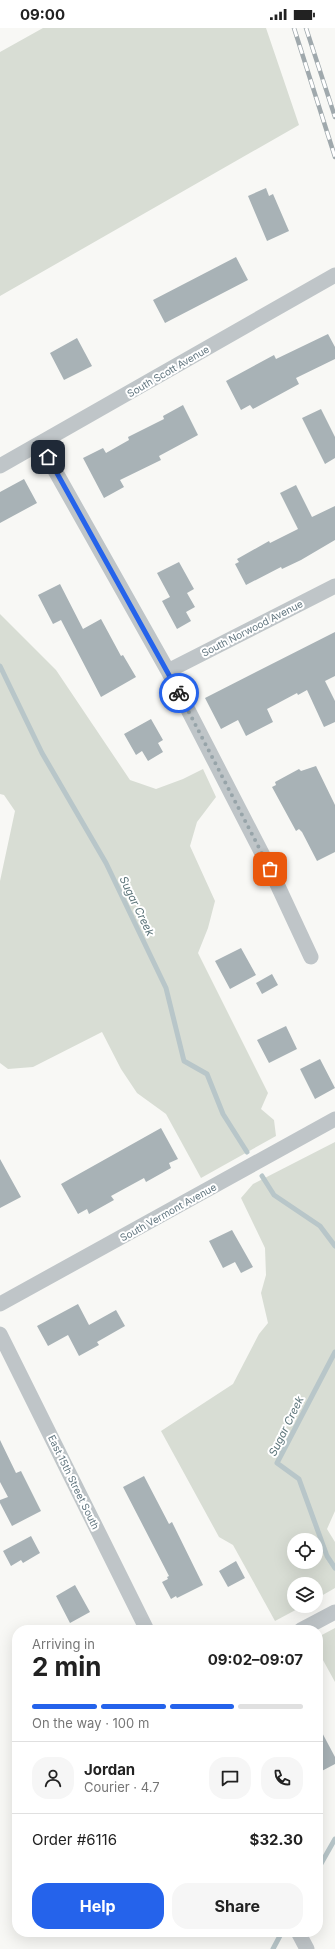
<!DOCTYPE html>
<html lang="en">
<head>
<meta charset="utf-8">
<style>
  body { margin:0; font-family:Inter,sans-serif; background:#f6f6f6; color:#222; height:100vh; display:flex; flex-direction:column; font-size:15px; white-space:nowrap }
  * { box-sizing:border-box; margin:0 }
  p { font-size:13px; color:#767676 }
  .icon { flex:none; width:22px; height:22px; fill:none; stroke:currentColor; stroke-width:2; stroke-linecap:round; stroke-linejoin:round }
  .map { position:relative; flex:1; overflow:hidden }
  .drawer { position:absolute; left:12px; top:1597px; width:311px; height:312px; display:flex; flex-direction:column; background:#fff; border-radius:16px; box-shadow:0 4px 16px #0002 }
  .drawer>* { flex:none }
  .tools { position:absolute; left:287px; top:1505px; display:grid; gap:8px }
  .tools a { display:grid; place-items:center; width:36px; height:36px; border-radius:50%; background:#fff; box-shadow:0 4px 16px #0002; font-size:20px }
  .pin { position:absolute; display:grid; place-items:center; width:34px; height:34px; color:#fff; margin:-17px; border-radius:8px; box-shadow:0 2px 6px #0006 }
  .courier { position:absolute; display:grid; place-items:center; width:40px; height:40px; margin:-20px; border:3px solid #2563eb; border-radius:50%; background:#fff; color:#222; box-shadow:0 1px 5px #0007 }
  .summary em { font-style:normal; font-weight:700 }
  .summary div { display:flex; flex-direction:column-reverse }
  .summary { display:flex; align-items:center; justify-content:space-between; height:68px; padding:0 20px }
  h1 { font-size:26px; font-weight:700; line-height:30px }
  .bar { display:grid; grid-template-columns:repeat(4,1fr); gap:6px 4px; align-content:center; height:48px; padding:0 20px }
  .bar i { height:5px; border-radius:3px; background:#e0e0e0 }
  .bar .current { background:#2563eb }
  .bar p { grid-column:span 4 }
  .line { display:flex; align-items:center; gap:10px; padding:0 20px; border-top:1px solid #e0e0e0 }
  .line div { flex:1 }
  .round { display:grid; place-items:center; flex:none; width:42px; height:42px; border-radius:16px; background:#f6f6f6 }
  .action { display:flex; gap:8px; margin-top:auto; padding:8px 20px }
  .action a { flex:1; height:46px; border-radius:16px; background:#2563eb; color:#fff; font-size:16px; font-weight:700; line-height:46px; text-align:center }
  .action a+a { background:#f6f6f6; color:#222 }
  .status { display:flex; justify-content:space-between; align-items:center; height:28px; padding:0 20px; background:#fff; direction:ltr }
  .status svg { height:11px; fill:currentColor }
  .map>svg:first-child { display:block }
  .green { fill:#d8ddd4; fill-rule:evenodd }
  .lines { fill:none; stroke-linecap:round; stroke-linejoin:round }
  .stream { stroke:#b8c6c9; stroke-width:5 }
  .building { fill:#a8b2b6 }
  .street { stroke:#bfc5c8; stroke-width:15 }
  .rail-casing { stroke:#a0a9ad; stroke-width:4.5 }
  .rail { stroke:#fff; stroke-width:3; stroke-dasharray:9; stroke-linecap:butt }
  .done { stroke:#97a4a9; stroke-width:4; stroke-dasharray:0 7.2 }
  .route { stroke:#2563eb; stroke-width:5 }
  .labels { text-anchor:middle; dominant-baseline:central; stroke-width:4; stroke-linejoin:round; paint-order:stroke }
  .street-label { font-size:10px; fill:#637780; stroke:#fff }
  .water-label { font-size:11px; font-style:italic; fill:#5e767b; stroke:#fff }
</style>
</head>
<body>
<div class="status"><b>09:00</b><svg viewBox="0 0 49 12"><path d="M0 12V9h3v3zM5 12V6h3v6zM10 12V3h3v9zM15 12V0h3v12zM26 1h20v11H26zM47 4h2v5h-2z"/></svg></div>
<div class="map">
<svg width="335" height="1921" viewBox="0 0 335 1921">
  <rect width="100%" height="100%" fill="#f8f8f5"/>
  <path class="green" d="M43,0h223l33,97 -299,171v-244z
    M0,586l56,56 74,110 26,9 27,-10 20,-10 13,28 -19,25 -7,24 25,55 -7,27 -10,25 70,140 -7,16 13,11 2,16 -75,42 -35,-64 -29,-21 -16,-24 -19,-37 -69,35 -25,2 -8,-6v-182l15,-70 -11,-16 -4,-1z
    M335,1114v369l-8,18 8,13v46l-19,11v-15h-22v22h9l-28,15 -42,-76 -14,-8 -58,-106 72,-47 26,-50 9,-11 -7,-30 5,-18 -1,-27 -24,-50 12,-14zM294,1512h22v22h-22z
    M335,1600v54l-17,-31v-14z"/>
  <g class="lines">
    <path class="stream" d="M0,638l42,87 64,110 60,125 18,73 23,13 16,40 24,38
      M262,1148l12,19 46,31 15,20
      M335,1324l-58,111 22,16 28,77 8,12
      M318,1841l17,-30
      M273,1921l9,-17"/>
  </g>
  <path class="building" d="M266,160l3,8 4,-2 16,37 -22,10 -19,-45z
    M236,229l12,23 -83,43 -12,-23z
    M328,306l7,13v12l-39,19 3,6 -46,25 -3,-4 -9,5 -15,-29 48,-26 2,4z
    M77,310l15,28 -28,14 -14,-27z
    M183,377l15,30 -39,21 2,4 -41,20 4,7 -20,11 -21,-40 20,-10 3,5 23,-13 -1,-3 36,-18 -1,-3z
    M321,381l14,28v21l-10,6 -23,-46z
    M24,451l13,24 -37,20v-31z
    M296,457l16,32 23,-11v34l-34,20 -19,9 -1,-2 -35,18 -11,-21 4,-2 -2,-3 32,-18 1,2 28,-14 -18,-36z
    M179,534l15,27 -7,4 8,14 -9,5 5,9 -14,8 -15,-28 8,-4 -13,-24z
    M60,556l23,45 18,-10 20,37 2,-1 13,22 -35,20 -40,-77 -8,4 -15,-29z
    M335,604v44l-10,5 10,20v21l-11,5 -17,-37 -9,5 -1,-2 -30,16 6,13 -27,14 -8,-16 -17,9 -16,-31z
    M151,691l12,21 -5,3 5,9 -15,9 -6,-10 -6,4 -12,-21z
    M316,738l19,39v47l-18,9 -15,-29 -3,-3 -3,2 -24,-44 4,-2 -1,-3 24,-13 2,2z
    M241,920l15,27 -26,14 -15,-28z
    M272,946l6,11 -16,9 -6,-11z
    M286,998l11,23 -28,14 -12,-23z
    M320,1031l15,29 -20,11 -15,-30z
    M161,1100l17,31 -9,4 2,5 -25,14 -2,-4 -33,18 3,4 -25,14 -2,-5 -9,5 -17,-30z
    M0,1131l21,38 -21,11z
    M232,1202l21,37 -12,6 -6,-11 -12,6 -14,-27z
    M78,1276l11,21 27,-15 9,16 -28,16 2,3 -20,11 -11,-21 -20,11 -11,-20z
    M0,1412l16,33 5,-2 20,40 -29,15 -12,-23v-3l8,-3 -8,-15z
    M144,1448l25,48 3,-2 31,63 -26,13 -1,-2 -5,3 -9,-17 6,-3 -1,-2 2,-1 -46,-89z
    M31,1508l9,17 -17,10 -2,-3 -10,6 -8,-15z
    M236,1533l9,17 -17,9 -9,-16z
    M75,1557l15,27 -20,11 -14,-27z
    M318,1697l17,32v7l-17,9z"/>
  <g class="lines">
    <path class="street" d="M40,416l128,227 102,198 41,88
      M0,438l335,-191
      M168,643l167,-85
      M0,1276l335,-185
      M0,1306l147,296
      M301,1602l34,-18
      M298,1904l9,17"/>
    <defs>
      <path id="rail" d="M294,0l41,129
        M306,0l29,89"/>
    </defs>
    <use href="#rail" class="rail-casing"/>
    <use href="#rail" class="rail"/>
  </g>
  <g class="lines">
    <path class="done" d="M179,665l91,176"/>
    <path class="route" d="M48,429l131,236"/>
  </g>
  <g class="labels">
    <g class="street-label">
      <text transform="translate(168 343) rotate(-30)">South Scott Avenue</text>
      <text transform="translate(252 600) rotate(-27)">South Norwood Avenue</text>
      <text transform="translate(168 1184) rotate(-29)">South Vermont Avenue</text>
      <text transform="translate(74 1454) rotate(64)">East 15th Street South</text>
    </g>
    <g class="water-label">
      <text transform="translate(137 878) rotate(64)">Sugar Creek</text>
      <text transform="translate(286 1398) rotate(-64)">Sugar Creek</text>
    </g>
  </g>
</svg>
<div class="tools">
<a><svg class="icon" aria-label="locate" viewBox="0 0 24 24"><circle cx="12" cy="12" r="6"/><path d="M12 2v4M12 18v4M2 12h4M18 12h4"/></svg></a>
<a><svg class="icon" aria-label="layers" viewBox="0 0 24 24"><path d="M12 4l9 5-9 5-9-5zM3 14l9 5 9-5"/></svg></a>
</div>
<div class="pin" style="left:270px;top:841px;background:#ea580c"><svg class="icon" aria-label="bag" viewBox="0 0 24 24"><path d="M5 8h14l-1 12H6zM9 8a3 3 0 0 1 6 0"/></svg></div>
<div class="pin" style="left:48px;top:429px;background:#1f2937"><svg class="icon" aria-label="home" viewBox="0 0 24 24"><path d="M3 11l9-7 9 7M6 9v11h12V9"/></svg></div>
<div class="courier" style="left:179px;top:665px"><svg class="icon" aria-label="bike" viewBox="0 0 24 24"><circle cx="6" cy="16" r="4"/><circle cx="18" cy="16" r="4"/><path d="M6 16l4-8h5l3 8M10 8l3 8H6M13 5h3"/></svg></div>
<section class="drawer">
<div class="summary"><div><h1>2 min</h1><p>Arriving in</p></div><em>09:02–09:07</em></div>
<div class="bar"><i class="current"></i><i class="current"></i><i class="current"></i><i></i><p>On the way · 100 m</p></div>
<div class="line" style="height:72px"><a class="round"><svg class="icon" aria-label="person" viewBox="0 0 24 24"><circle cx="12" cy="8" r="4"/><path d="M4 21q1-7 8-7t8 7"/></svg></a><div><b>Jordan</b><p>Courier · 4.7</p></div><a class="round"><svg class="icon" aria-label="chat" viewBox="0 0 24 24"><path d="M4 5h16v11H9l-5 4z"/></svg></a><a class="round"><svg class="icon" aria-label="phone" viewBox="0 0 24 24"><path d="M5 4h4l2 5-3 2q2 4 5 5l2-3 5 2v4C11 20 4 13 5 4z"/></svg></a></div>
<div class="line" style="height:52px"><div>Order #6116</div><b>$32.30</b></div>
<div class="action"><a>Help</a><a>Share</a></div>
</section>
</div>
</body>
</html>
